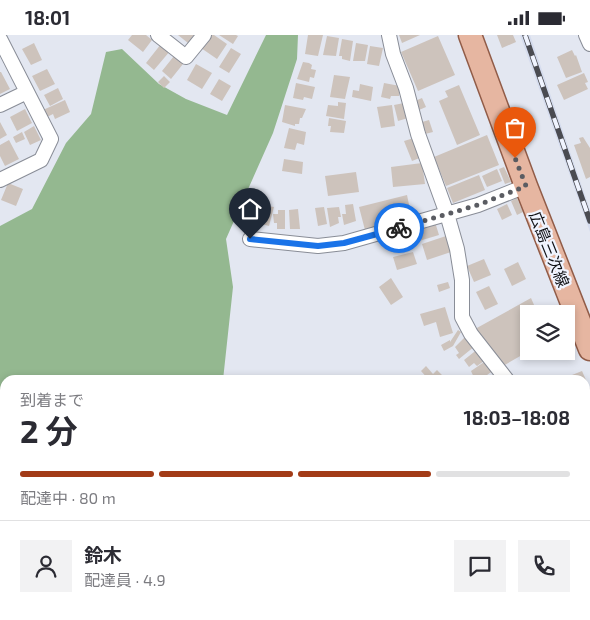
<!DOCTYPE html>
<html lang="ja">
<head>
<meta charset="utf-8">
<style>
  body { margin:0; font-family:"Exo 2","Noto Sans JP",sans-serif; background:#f2f2f3; color:#2b2b33; height:100vh; display:flex; flex-direction:column; font-size:19px; white-space:nowrap }
  * { box-sizing:border-box; margin:0 }
  p { font-size:16px; color:#7c7c81 }
  .icon { flex:none; width:28px; height:28px; fill:none; stroke:currentColor; stroke-width:2; stroke-linecap:round; stroke-linejoin:round }
  .map { position:relative; flex:1; overflow:hidden }
  .drawer { position:absolute; left:0px; top:340px; width:590px; height:245px; display:flex; flex-direction:column; background:#fff; border-radius:15px 15px 0 0; box-shadow:0 2px 8px #0003 }
  .drawer>* { flex:none }
  .controls { position:absolute; left:520px; top:270px; display:grid; gap:10px }
  .controls a { display:grid; place-items:center; width:55px; height:55px; border-radius:0px; background:#fff; box-shadow:0 2px 8px #0003; font-size:25px }
  .pin { position:absolute; display:grid; place-items:center; width:42px; height:42px; color:#fff; margin:-51px -21px; border-radius:50% 50% 50% 0; rotate:-45deg; box-shadow:0 0 5px #0007 }
  .pin .icon { rotate:45deg }
  .courier { position:absolute; display:grid; place-items:center; width:50px; height:50px; margin:-25px; border:4px solid #1a73e8; border-radius:50%; background:#fff; color:#222; box-shadow:0 1px 6px #0007 }
  .head em { font-style:normal; font-weight:700 }
  .head div { display:flex; flex-direction:column-reverse }
  .head { display:flex; align-items:center; justify-content:space-between; height:85px; padding:0 20px }
  h1 { font-size:32px; font-weight:700; line-height:38px }
  .bar { display:grid; grid-template-columns:repeat(4,1fr); gap:8px 5px; align-content:center; height:60px; padding:0 20px }
  .bar i { height:6px; border-radius:4px; background:#e1e1e2 }
  .bar .selected { background:#a23b17 }
  .bar p { grid-column:span 4 }
  .line { display:flex; align-items:center; gap:12px; padding:0 20px; border-top:1px solid #e1e1e2 }
  .line div { flex:1 }
  .round { display:grid; place-items:center; flex:none; width:52px; height:52px; border-radius:0px; background:#f2f2f3 }
  .status { display:flex; justify-content:space-between; align-items:center; height:35px; padding:0 25px; background:#fff; direction:ltr }
  .status svg { height:14px; fill:currentColor }
  .map>svg:first-child { display:block }
  .built { fill:#d5dcee }
  .education { fill:#eed8cc }
  .forest { fill:#94b890 }
  .building { fill:#cdc3bc }
  .lines { fill:none; stroke-linecap:round; stroke-linejoin:round }
  .minor-casing { stroke:#898d97; stroke-width:16 }
  .primary-casing { stroke:#915c48; stroke-width:25 }
  .minor { stroke:#fff; stroke-width:14 }
  .primary { stroke:#e6b6a1; stroke-width:22 }
  .rail-casing { stroke:#4a4b51; stroke-width:5.5 }
  .rail { stroke:#f0f4ff; stroke-width:4; stroke-dasharray:11; stroke-linecap:butt }
  .done { stroke:#5a5c62; stroke-width:5; stroke-dasharray:0 9 }
  .route { stroke:#1a73e8; stroke-width:6 }
  .labels { text-anchor:middle; dominant-baseline:central; stroke-width:4.5; stroke-linejoin:round; paint-order:stroke }
  .street-label { font-size:16px; fill:#101115; stroke:#f0f4ff }
</style>
</head>
<body>
<div class="status"><b>18:01</b><svg viewBox="0 0 49 12"><path d="M0 12V9h3v3zM5 12V6h3v6zM10 12V3h3v9zM15 12V0h3v12zM26 1h20v11H26zM47 4h2v5h-2z"/></svg></div>
<div class="map">
<svg width="590" height="585" viewBox="0 0 590 585">
  <rect width="100%" height="100%" fill="#e3e7f1"/>
  <path class="built" d="M520,0h10l60,175v22z"/>
  <path class="education" d="M5,577v3l42,1 76,-1 5,5h-128v-4z
    M137,580h135l-5,5h-126z
    M297,580h49l3,5h-61z"/>
  <path class="forest" d="M266,0h32l-1,24 -24,74 -47,106 7,48 -10,93h-218v232l-5,4v-390l32,-17 34,-66 25,-29 15,-62 16,-3 37,35 27,15 41,16z"/>
  <path class="building" d="M132,0h14l6,5 -9,12 -15,-12z
    M178,0h16l-6,8z
    M211,0h3l13,9 -10,15 -16,-11z
    M219,0h17l2,1 -5,8z
    M308,0h15l-5,21 -13,-2z
    M399,0h21l-18,8z
    M497,0h16l3,7 -14,6z
    M327,1l12,2 -3,18 -13,-1z
    M438,1l17,39 -37,16 -17,-39z
    M342,4l11,2 -3,20 -8,-2v-3h-3z
    M34,8l8,17 -11,5 -9,-16z
    M356,8l12,2 -3,16h-12z
    M161,9l9,7 -16,19 -8,-7z
    M370,11l13,2 -4,18 -12,-2z
    M231,13l10,6 -12,19 -10,-6z
    M572,15l3,6 1,-1 6,17 -16,6 -9,-21z
    M174,21l9,8 -12,15 -9,-8z
    M303,27l6,1 3,2 -1,4 5,1 -2,8 -4,-1 -1,5 -12,-3z
    M196,29l16,9 -10,16 -15,-9z
    M47,34l8,15 -15,7 -8,-15z
    M0,37h1l9,17 -10,5z
    M584,38l4,9 -3,1 3,6 -24,11 -7,-15z
    M334,40l16,2 -5,22 -15,-2z
    M164,41l6,6 -6,6 -6,-6z
    M219,44l12,7 -9,15 -12,-7z
    M296,48l19,4 -3,12 -8,-2 -1,3 -10,-2z
    M384,48l16,3 -1,10h-8l-1,3 -9,-2z
    M360,49l13,3 -2,14 -19,-4 1,-7 6,1z
    M459,50l21,50 -23,10 -18,-44 9,-4 -3,-6z
    M58,53l5,11 -13,7 -6,-11z
    M422,63l4,9 -7,3 -4,-9z
    M65,65l5,12 -15,7 -2,-5 -6,3 -4,-7z
    M338,67l8,1 -2,16 -18,-3 2,-11 10,1z
    M404,68l4,15 -10,3 -4,-16z
    M285,70l21,4 -4,9h-2l-1,6h-4v2l-13,-4z
    M392,70l3,21 -14,2 -4,-21z
    M25,74l7,14 -15,8 -7,-14z
    M329,83l17,3 -2,12 -14,-1 1,-6h-3z
    M429,85l4,12 -8,2 -3,-12z
    M0,87l7,13 -7,4z
    M34,91l7,14 -11,5 -6,-13z
    M289,93l17,4 -2,13 -7,-2 -2,7 -11,-2z
    M22,97l3,7 -9,4 -3,-6z
    M487,100l12,30 -53,21 -12,-29z
    M583,102l7,11v29l-4,2 -12,-34 7,-2 -2,-5z
    M414,103l8,19 -10,4 -8,-20z
    M9,105l10,19 -14,7 -5,-10v-11z
    M284,124l19,3 -1,12 -20,-3z
    M422,128l3,21 -32,3 -2,-20z
    M504,132l7,15 -6,2 -6,-15z
    M497,134l5,12 -15,6 -5,-11z
    M356,137l3,20 -31,4 -3,-20z
    M479,140l6,15 -32,13 -6,-15z
    M8,148l15,6 -7,17 -15,-6z
    M407,160l5,24 -47,11 -6,-23z
    M517,163l6,14 -6,3 -6,-14z
    M353,169l3,17 -12,4 -2,-11h4l-1,-9z
    M507,169l5,11 -10,5 -5,-11z
    M262,170l12,2 -5,19 -11,-3z
    M324,172l3,17 -9,2 -3,-18z
    M339,172l2,10h-3l1,6 -9,4 -3,-19z
    M298,174l2,20h-10l-1,-19z
    M278,175h7v19h-8v-6h-3l-1,-9h5z
    M435,187l4,13 -20,6 -4,-13z
    M397,198l5,16 -11,3 -5,-16z
    M446,201l5,16 -24,8 -5,-16z
    M413,217l4,12 -20,6 -4,-13z
    M484,224l7,16 -17,7 -7,-16z
    M518,227l8,17 -14,7 -8,-17z
    M391,243l12,19 -12,8 -12,-18z
    M448,247l2,6 -11,4 -2,-7z
    M489,251l9,18 -13,6 -9,-18z
    M531,263l7,16h-9v37l-26,15 -28,-37z
    M445,272l8,26 -13,4 -4,-15 -12,4 -4,-12z
    M458,295l3,2 -8,14 -9,5 -3,-6 9,-5v2z
    M467,300l8,11 -16,13 -3,-4 3,-2 -4,-6z
    M479,313l8,11 -10,7 -3,-3 -5,4 -5,-7z
    M487,325l7,10 -14,10h-5l-4,-9z
    M426,331l7,8 4,-4 7,7 -4,3h-11l-8,-9z
    M582,336l8,18v9l-5,2v-20h-16l-2,-3z
    M8,580h22l-11,5h-17z
    M67,580h44l2,5h-44z
    M214,580h18l-7,5h-7z"/>
  <g class="lines">
    <defs>
      <path id="minor" d="M158,0l28,22 18,-22
        M389,0l4,19 13,34 12,46 29,80 10,35 5,31v37l9,17 36,46
        M586,0l4,9
        M0,4l51,100 -10,21 -41,20
        M0,70l27,-13
        M250,204l68,7 26,-3 134,-38 48,-19
        M585,380l5,-3
        M367,580l4,5
        M274,585l6,-5"/>
      <path id="primary" d="M470,0l56,151 64,163"/>
    </defs>
    <use href="#minor" class="minor-casing"/>
    <use href="#primary" class="primary-casing"/>
    <use href="#minor" class="minor"/>
    <use href="#primary" class="primary"/>
    <defs>
      <path id="rail" d="M525,0l65,186"/>
    </defs>
    <use href="#rail" class="rail-casing"/>
    <use href="#rail" class="rail"/>
  </g>
  <g class="lines">
    <path class="done" d="M399,193l79,-23 48,-19 -11,-28"/>
    <path class="route" d="M250,204l68,7 26,-3 55,-15"/>
  </g>
  <g class="labels">
    <g class="street-label">
      <text transform="translate(550 214) rotate(68)">広島三次線</text>
    </g>
  </g>
</svg>
<div class="controls">
<a><svg class="icon" aria-label="layers" viewBox="0 0 24 24"><path d="M12 4l9 5-9 5-9-5zM3 14l9 5 9-5"/></svg></a>
</div>
<div class="pin" style="left:515px;top:123px;background:#ea580c"><svg class="icon" aria-label="bag" viewBox="0 0 24 24"><path d="M5 8h14l-1 12H6zM9 8a3 3 0 0 1 6 0"/></svg></div>
<div class="pin" style="left:250px;top:204px;background:#1f2937"><svg class="icon" aria-label="home" viewBox="0 0 24 24"><path d="M3 11l9-7 9 7M6 9v11h12V9"/></svg></div>
<div class="courier" style="left:399px;top:193px"><svg class="icon" aria-label="bike" viewBox="0 0 24 24"><circle cx="6" cy="16" r="4"/><circle cx="18" cy="16" r="4"/><path d="M6 16l4-8h5l3 8M10 8l3 8H6M13 5h3"/></svg></div>
<section class="drawer">
<div class="head"><div><h1>2 分</h1><p>到着まで</p></div><em>18:03–18:08</em></div>
<div class="bar"><i class="selected"></i><i class="selected"></i><i class="selected"></i><i></i><p>配達中 · 80 m</p></div>
<div class="line" style="height:90px"><a class="round"><svg class="icon" aria-label="person" viewBox="0 0 24 24"><circle cx="12" cy="8" r="4"/><path d="M4 21q1-7 8-7t8 7"/></svg></a><div><b>鈴木</b><p>配達員 · 4.9</p></div><a class="round"><svg class="icon" aria-label="chat" viewBox="0 0 24 24"><path d="M4 5h16v11H9l-5 4z"/></svg></a><a class="round"><svg class="icon" aria-label="phone" viewBox="0 0 24 24"><path d="M5 4h4l2 5-3 2q2 4 5 5l2-3 5 2v4C11 20 4 13 5 4z"/></svg></a></div>
</section>
</div>
</body>
</html>
